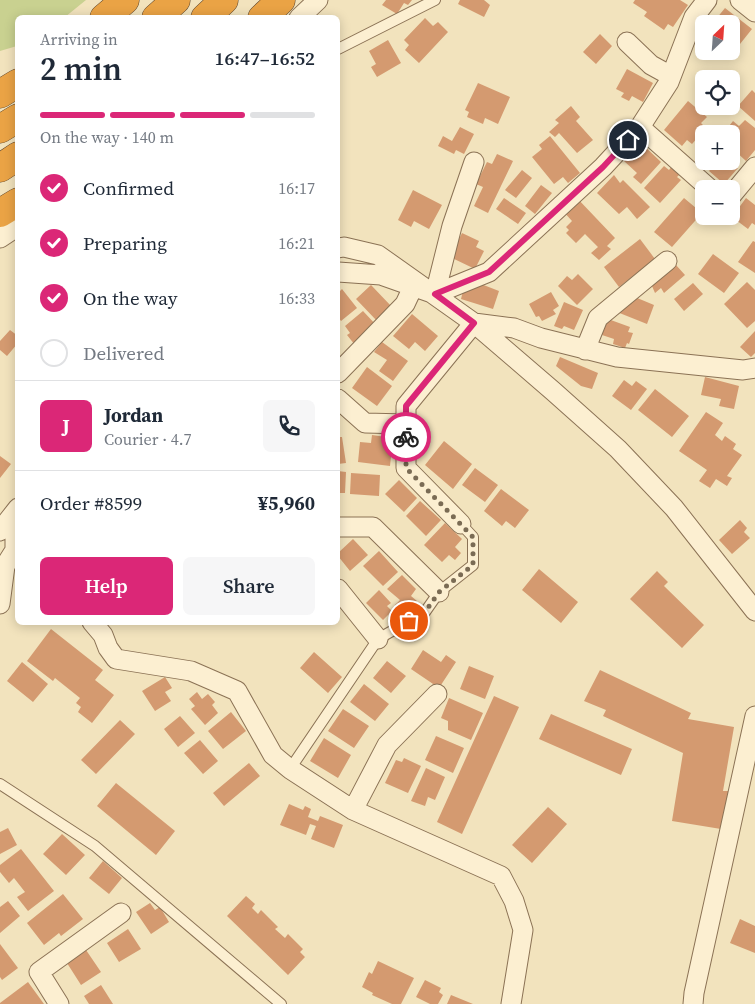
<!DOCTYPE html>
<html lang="en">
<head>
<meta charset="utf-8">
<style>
  body { margin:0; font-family:"Source Serif 4",serif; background:#f6f6f7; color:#1f2937; height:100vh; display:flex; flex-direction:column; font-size:19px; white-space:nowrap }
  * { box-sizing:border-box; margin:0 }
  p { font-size:16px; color:#747a83 }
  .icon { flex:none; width:28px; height:28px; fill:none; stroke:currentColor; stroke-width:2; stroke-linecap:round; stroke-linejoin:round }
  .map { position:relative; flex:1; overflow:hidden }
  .details { position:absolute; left:15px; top:15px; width:325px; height:610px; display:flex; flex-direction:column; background:#fff; border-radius:8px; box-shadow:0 2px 12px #0003 }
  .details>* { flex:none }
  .needle { width:32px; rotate:25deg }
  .fabs { position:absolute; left:695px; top:15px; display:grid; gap:10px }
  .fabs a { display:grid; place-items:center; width:45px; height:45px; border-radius:8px; background:#fff; box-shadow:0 2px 12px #0003; font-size:25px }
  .pin { position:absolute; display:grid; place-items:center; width:42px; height:42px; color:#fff; margin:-21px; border:2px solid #fff; border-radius:50%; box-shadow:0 1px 5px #0007 }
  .courier { position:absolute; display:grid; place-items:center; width:50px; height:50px; margin:-25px; border:4px solid #db2777; border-radius:50%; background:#fff; color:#222; box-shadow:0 1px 6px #0007 }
  .headline em { font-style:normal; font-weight:600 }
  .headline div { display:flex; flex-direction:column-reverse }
  .headline { display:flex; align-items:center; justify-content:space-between; height:85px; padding:0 25px }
  h1 { font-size:32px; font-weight:600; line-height:38px }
  .bar { display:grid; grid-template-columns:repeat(4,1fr); gap:8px 5px; align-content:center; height:60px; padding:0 25px }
  .bar i { height:6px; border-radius:4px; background:#e0e1e3 }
  .bar .current { background:#db2777 }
  .bar p { grid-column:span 4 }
  .line { display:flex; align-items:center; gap:12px; padding:0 25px; border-top:1px solid #e0e1e3 }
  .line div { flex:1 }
  .round { display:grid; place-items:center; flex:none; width:52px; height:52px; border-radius:8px; background:#f6f6f7 }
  ol { padding:0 25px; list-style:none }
  li { display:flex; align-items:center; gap:15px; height:55px }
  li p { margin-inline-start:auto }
  li .icon { padding:5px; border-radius:50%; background:#db2777; color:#fff; stroke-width:4 }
  li:last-child { color:#747a83 }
  li i { width:28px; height:28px; border:2px solid #e0e1e3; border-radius:50% }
  .cta { display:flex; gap:10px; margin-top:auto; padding:10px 25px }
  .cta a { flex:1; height:58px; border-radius:8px; background:#db2777; color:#fff; font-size:20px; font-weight:600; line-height:58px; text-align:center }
  .cta a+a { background:#f6f6f7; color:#1f2937 }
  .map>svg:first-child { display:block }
  .green { fill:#c9d190 }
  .building { fill:#d49a70 }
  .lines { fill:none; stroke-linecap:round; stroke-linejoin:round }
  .lane-casing { stroke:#8b7255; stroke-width:12 }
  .street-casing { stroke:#8b7255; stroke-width:21 }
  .highway-casing { stroke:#58402a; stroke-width:29 }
  .lane { stroke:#fcefd1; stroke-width:10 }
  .street { stroke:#fcefd1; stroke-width:19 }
  .highway { stroke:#eaa345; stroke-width:28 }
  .done { stroke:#7a6b54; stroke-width:5; stroke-dasharray:0 9 }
  .route { stroke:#db2777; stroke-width:6 }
</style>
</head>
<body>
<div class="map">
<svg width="755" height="1004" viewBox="0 0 755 1004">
  <rect width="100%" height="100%" fill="#f2e3bd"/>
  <path class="green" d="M0,0h86l-21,17 -47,1 -1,28 -17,5z"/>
  <path class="building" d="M386,0h26l-4,5 -4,-2 -7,11 -15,-9z
    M460,0h24l6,5 -6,12 -26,-13z
    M635,0h45l8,5 -15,22 -5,-3 -4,6 -20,-14 3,-4 -14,-9z
    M725,8l27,21 -16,20 -5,-3v-22h-13l2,-3 -4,-2z
    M425,18l8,8 5,-4 10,10 -29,31 -14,-13 4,-5 -5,-5z
    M600,34l12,12 -16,18 -13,-12z
    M388,40l13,23 -24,14 -6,-10 5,-3 -7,-13z
    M627,69l26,14 -10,19 -11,-6 -3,5 -8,-4 3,-4 -8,-4z
    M478,83l32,14 -12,27 -13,-6 -2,6 -16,-7 2,-5 -4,-2z
    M752,90l3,3v28l-17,-15z
    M688,101l19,16 -6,6 5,5 -14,16 -5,-4 -5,6 -18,-16z
    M571,106l9,11 -4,4 17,19 -16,13 -18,-20 -4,4 -6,-5 10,-9 -4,-3z
    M745,120l10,8v22l-9,11 -12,-11 1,-3 -4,-3v-10h-8l10,-13 6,5z
    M460,127l14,7 -10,20 -8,-4 -2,4 -16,-8 5,-10 9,5z
    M550,136l30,37 -12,10 -5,-6 -9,7 -22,-27 10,-8 -3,-4z
    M641,143l20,19 -20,22 -8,-7 4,-4 -13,-12z
    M497,154l16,7 -25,52 -14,-7 9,-19 -7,-3 11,-22 5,2z
    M712,161h18l8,7 -14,16 -15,-13 6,-7z
    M664,166l5,4 3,-4 8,8 -3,3 4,3 -21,23 -16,-15z
    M522,170l10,8 -16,20 -11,-8z
    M614,175l6,8 3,-3 27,27 -13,12 -10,-12 -8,7 -22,-21z
    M541,185l11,8 -17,21 -10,-8z
    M413,190l29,15 -13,24 -15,-8 -3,6 -13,-7z
    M576,197l39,41 -8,8 4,3 -12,11 -8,-7 7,-6 -13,-13 -9,9 -10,-10 3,-3 -3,-3 6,-6 -10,-11z
    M504,198l22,15 -8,11 -22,-15z
    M684,198l18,15 -30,34 -18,-15z
    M746,198l9,7v20l-3,-2 -4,6 -16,-12z
    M462,233l17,8 -3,6 8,4 -9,18 -25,-12z
    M640,239l15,20 -36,28 -15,-20z
    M753,241l2,1v31l-17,-11z
    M713,254l26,19 -15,20 -26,-19z
    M676,265l9,10 -21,18 -3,-5 -6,5 -3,-7z
    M578,274l15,15 -16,16 -19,-19 9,-10 5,4z
    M747,282l8,8v31l-8,7 -23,-24z
    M693,283l10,11 -19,17 -10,-12z
    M481,284l18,7 -6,18 -32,-10 2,-8z
    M371,285l21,22 -15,14 -21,-22z
    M342,289l15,19 -16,13 -3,-4v-24z
    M551,292l8,14 -6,4 3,4 -14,7 -3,-5 -3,1 -7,-13z
    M630,295l24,10 -7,19 -30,-12 2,-6 6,2z
    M564,302l19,8 -9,20 -10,-4 -2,3 -8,-3z
    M363,311l14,15 -22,19 -8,-10 3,-2 -5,-7z
    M412,314l26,22 -13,15 -10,-9 -6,7 -16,-13z
    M608,319l22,8 -2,5 5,1 -4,11 -2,-1 -2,5 -12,-4 1,-5 -12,-4z
    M10,330l8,6v7l-11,13 -7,-6v-9z
    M755,331v22l-4,4 -11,-10z
    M382,342l26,19 -15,20 -14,-10 8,-11 -13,-8z
    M560,357l38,16 -6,16 -11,-3 -25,-20z
    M367,367l25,19 -15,20 -25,-18z
    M705,377l34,9 -5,23 -15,-3 2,-7 -20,-4z
    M624,380l8,6 4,-5 11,8 -16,21 -19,-14z
    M655,389l34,27 -17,21 -34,-27z
    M706,412l17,11 -8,12 7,6 3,-5 11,8 -3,5 9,6 -15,21 5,2 -5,8 -11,-7 -6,9 -11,-7 8,-11 -28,-19z
    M372,435l14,2 -1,11 7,-1 -2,19 -32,-4 2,-20 11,1z
    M338,437h4l4,26 -8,1z
    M444,441l28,23 -19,25 -28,-24z
    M0,456l11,8 -11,14z
    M475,468l23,17 -13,17 -23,-17z
    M338,471l8,1 -1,21h-7z
    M351,473l29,2 -1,21 -29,-2z
    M399,480l18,18 -13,14 -19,-18z
    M501,489l28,21 -14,18 -9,-7 -4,5 -18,-15z
    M420,501l21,19 -15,16 -20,-20z
    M740,520l7,8 -3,4 6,6 -18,16 -13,-14z
    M445,523l17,16 -7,8 6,6 -6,7 -6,-5 -7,7 -18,-17z
    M353,539l15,16 -18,16 -12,-15v-3z
    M379,551l19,21 -15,14 -20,-20z
    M539,569l39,33 -17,21 -39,-33z
    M657,571l11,11 -4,4 40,39 -22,23 -52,-49z
    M402,575l14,14 -5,7 6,5 -14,12 -8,-8 5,-5 -13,-11z
    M379,590l12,13 -4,3 5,5 -9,9 -17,-17z
    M51,629l52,41 -8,10 19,15 -22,28 -14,-11 3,-5 -5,-4 4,-5 -25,-20 -2,3 -26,-20z
    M423,650l18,12 5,-7 10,7 -17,26 -28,-19z
    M314,652l28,25 -14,16 -28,-25z
    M387,661l19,15 -15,17 -18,-15z
    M22,662l26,22 -15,18 -26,-21z
    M469,666l25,10 -9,23 -25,-10z
    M600,670l91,43 -3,6 46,8 -11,64h8l-10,38 -49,-8 11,-68 -80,-37 3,-6 -22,-9z
    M165,677l7,11 -7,4 6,9 -16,10 -13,-20z
    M364,684l25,20 -14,17 -25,-19z
    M197,692l5,7 6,-5 7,8 -3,3 6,8 -13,12 -14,-16 4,-3 -6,-7z
    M494,696l25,11 -57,127 -25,-12z
    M449,698l34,15 -12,27 -23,-10v-9l-7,-3z
    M343,709l26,17 -15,22 -26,-17z
    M231,712l15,19 -23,18 -15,-18z
    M551,714l81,35 -11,26 -82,-36z
    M180,716l15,17 -17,14 -14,-18z
    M120,720l15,14 -39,40 -15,-14z
    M436,736l28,12 -11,25 -28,-13z
    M324,738l27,17 -13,23 -28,-17z
    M200,740l18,21 -15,13 -19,-21z
    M404,758l17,8 -13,27 -23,-10 11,-23 6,2z
    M249,763l11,13 -36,30 -11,-13z
    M426,768l19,9 -10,23 -7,-3 -3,9 -14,-5z
    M116,783l59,48 -19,24 -59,-49z
    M289,804l14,6 2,-4 6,3 -3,8 10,4 2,-5 23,9 -9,23 -23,-9 5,-13 -6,-2 -4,11 -26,-10z
    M548,807l19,17 -35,39 -20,-18z
    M8,828l9,17 -17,9v-22z
    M62,834l23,21 -19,20 -23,-21z
    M21,849l33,42 -26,20 -11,-14 8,-5 -11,-14 -5,5 -9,-11v-7z
    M103,861l19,17 -13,16 -20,-16z
    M63,894l20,25 -22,17 -2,-3 -15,12 -17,-22z
    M246,896l9,8 -3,4 6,6 3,-4 17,17 -3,2 10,9 3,-4 15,15 -3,3 5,5 -17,18 -61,-59z
    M8,901l12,15 -20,17v-26z
    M150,903l5,7 5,-3 9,15 -18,12 -15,-22z
    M740,919l15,7v27l-25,-10z
    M128,929l13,20 -22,13 -12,-19z
    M0,944l18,24 -16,12 -2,-3z
    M86,950l15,22 -20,13 -14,-22z
    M378,961l36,17 -13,26h-9l-20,-9 1,-2 -11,-6 7,-15 3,2z
    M425,980l16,8 -2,4 4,3 -5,9h-8l-14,-7z
    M28,982l16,22h-44v-1z
    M101,985l12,19h-24l-5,-8z
    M451,995l22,9h-26z"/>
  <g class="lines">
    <defs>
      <path id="lane" d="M338,49l97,-49
        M290,769l88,-130 47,-27 14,-20 34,-27v-28l-12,-13
        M0,784l95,62 186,158"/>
      <path id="street" d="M740,0l15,12
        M299,18l19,-18
        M627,42l24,23 20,11
        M640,127l70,62
        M731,196l24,-29
        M0,238l18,-12
        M338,248l6,-1 34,8 96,68 79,68 65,58 56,59 81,103
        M338,272l43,3 54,19 54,-22 114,-105 37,-40 29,-45 25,-65 13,-17
        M435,294l17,-68 22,-64
        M585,350l13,-32 69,-57
        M338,373l67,-69 8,-17
        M338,399l27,24 41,1
        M461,524l-55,-56v-62l68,-83 40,5 27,10 76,19 126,13 12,-2
        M338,527h35l66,65
        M0,531l18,-23
        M338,589l40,50
        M0,604l5,-38 10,-16v-13l3,-3
        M92,622l11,13 5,13 8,11 75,12 46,20 36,64 17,14 63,41 148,66 13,25 9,29 -12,74
        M353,810l34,-65 50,-51
        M59,1004l-20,-32 82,-59
        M693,1004l1,-11 61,-277"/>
      <path id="highway" d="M104,18l21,-18
        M156,18l20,-18
        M205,18l19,-18
        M262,18l19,-18
        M0,94l18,-11
        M0,129l18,-11
        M0,168l18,-12
        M0,213l18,-11"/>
    </defs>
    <use href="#lane" class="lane-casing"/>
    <use href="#street" class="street-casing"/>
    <use href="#highway" class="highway-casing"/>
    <use href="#lane" class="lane"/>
    <use href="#street" class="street"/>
    <use href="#highway" class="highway"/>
  </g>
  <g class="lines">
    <path class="done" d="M406,437v31l67,69v28l-34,27 -14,20 -16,9"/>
    <path class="route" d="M406,437v-31l68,-83 -39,-29 54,-22 114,-105 25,-27"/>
  </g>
</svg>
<div class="fabs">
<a><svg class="needle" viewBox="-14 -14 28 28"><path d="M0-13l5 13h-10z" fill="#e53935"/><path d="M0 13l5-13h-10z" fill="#747a83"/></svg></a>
<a><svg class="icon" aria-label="locate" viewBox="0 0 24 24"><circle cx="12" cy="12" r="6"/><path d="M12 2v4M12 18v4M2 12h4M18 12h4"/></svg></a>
<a>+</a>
<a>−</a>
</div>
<div class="pin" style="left:409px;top:621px;background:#ea580c"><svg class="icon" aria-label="bag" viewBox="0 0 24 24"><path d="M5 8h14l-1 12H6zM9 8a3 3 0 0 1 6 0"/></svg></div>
<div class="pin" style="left:628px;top:140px;background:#1f2937"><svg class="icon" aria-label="home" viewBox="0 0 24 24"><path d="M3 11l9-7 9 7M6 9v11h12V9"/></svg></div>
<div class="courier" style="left:406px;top:437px"><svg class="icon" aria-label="bike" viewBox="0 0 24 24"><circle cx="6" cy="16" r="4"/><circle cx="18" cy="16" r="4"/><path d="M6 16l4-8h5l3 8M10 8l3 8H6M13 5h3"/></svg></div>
<section class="details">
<div class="headline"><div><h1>2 min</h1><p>Arriving in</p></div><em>16:47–16:52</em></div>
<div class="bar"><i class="current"></i><i class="current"></i><i class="current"></i><i></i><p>On the way · 140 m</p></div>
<ol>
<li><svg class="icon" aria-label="check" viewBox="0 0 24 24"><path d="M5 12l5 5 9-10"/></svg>Confirmed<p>16:17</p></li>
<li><svg class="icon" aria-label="check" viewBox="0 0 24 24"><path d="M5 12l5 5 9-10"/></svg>Preparing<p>16:21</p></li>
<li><svg class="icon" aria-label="check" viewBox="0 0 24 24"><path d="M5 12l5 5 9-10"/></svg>On the way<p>16:33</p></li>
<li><i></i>Delivered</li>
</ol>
<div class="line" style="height:90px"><b class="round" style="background:#db2777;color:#fff">J</b><div><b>Jordan</b><p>Courier · 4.7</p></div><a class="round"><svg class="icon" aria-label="phone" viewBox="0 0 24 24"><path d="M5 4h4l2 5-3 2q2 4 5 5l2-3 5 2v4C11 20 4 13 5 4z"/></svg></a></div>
<div class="line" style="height:65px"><div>Order #8599</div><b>¥5,960</b></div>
<div class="cta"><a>Help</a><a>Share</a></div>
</section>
</div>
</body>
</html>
